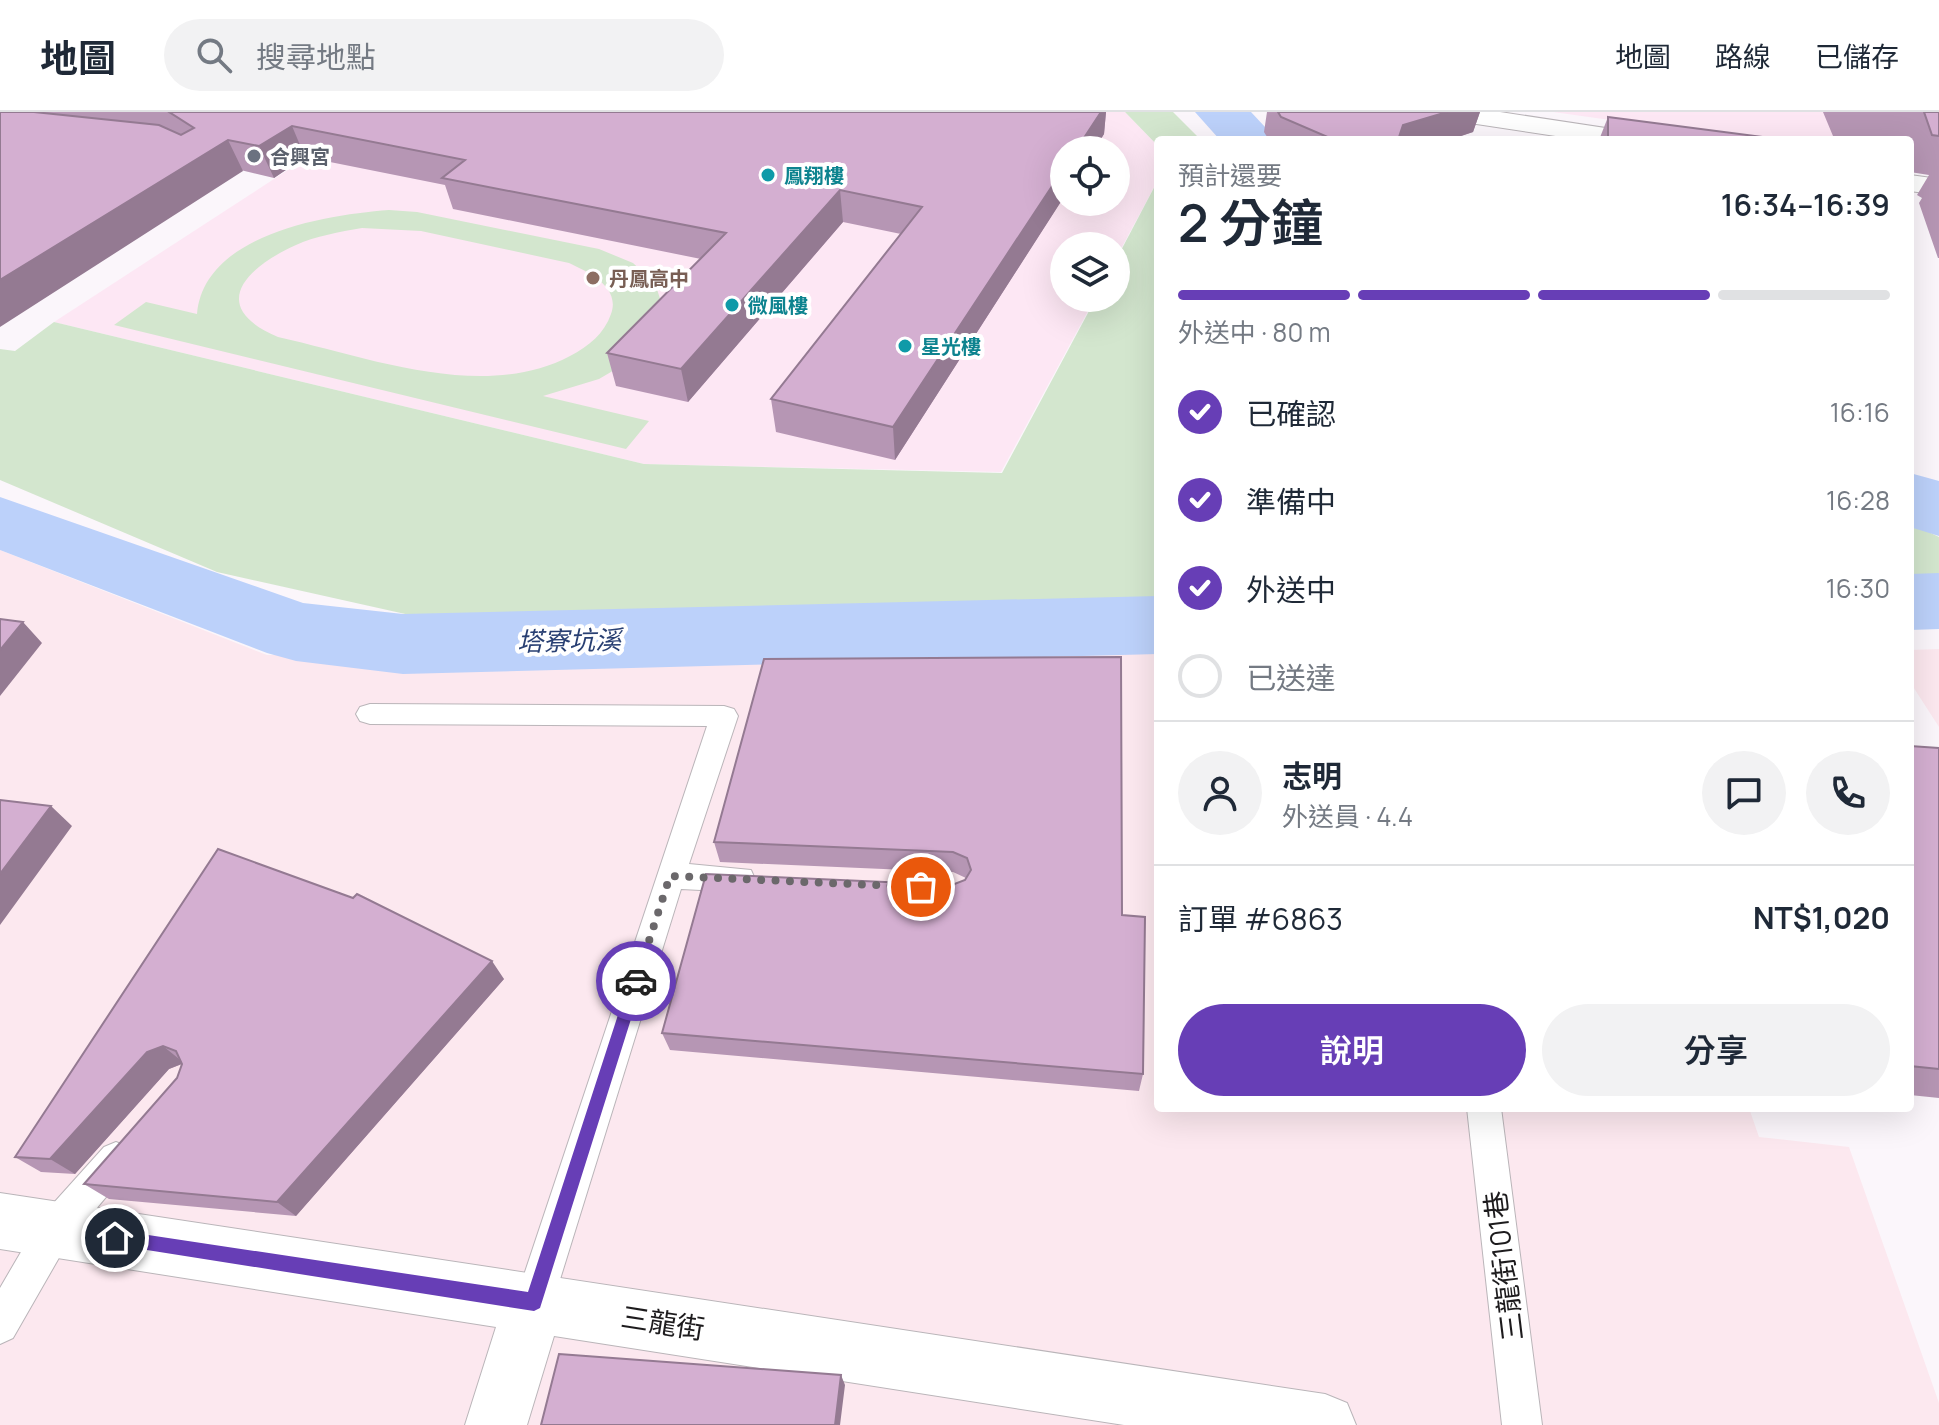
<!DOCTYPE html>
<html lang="zh-TW">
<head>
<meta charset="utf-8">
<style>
  body { margin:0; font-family:Manrope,"Noto Sans TC",sans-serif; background:#f2f2f3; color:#1f2937; height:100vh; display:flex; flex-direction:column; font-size:30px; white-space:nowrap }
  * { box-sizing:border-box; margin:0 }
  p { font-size:26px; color:#747a83 }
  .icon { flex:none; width:44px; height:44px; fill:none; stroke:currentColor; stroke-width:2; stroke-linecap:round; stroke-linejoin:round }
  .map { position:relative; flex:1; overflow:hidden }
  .panel { position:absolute; left:1154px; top:24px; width:760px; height:976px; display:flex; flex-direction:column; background:#fff; border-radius:8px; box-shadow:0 8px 32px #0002 }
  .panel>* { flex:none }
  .buttons { position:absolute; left:1050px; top:24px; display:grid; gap:16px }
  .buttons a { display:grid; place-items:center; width:80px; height:80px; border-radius:50%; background:#fff; box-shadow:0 8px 32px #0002; font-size:40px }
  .pin { position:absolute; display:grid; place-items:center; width:68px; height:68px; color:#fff; margin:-34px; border:4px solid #fff; border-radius:50%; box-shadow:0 2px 8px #0007 }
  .courier { position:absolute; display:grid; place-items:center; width:80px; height:80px; margin:-40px; border:6px solid #673eb6; border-radius:50%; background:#fff; color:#222; box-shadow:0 2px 10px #0007 }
  .headline em { font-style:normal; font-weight:600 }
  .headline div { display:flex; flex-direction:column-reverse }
  .headline { display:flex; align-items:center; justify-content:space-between; height:136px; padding:0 24px }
  h1 { font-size:52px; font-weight:600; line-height:60px }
  .bar { display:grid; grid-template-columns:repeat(4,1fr); gap:12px 8px; align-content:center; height:96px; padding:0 24px }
  .bar i { height:10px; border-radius:6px; background:#e0e1e3 }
  .bar .selected { background:#673eb6 }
  .bar p { grid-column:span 4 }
  .line { display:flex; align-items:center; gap:20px; padding:0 24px; border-top:2px solid #e0e1e3 }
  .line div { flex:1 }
  .round { display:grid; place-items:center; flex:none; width:84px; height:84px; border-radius:42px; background:#f2f2f3 }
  ol { padding:0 24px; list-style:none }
  li { display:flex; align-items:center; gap:24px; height:88px }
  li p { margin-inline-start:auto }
  li .icon { padding:8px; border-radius:50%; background:#673eb6; color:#fff; stroke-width:4 }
  li:last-child { color:#747a83 }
  li i { width:44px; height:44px; border:4px solid #e0e1e3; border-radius:50% }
  .action { display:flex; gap:16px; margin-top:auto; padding:16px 24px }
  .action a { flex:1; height:92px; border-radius:48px; background:#673eb6; color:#fff; font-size:32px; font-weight:600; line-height:92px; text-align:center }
  .action a+a { background:#f2f2f3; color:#1f2937 }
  header { display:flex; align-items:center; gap:48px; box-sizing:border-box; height:112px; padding:0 40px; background:#fff; border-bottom:2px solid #e0e1e3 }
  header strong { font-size:38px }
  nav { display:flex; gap:44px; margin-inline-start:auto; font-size:28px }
  .search { width:560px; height:72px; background:#f2f2f3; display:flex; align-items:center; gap:20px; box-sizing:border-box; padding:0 28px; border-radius:44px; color:#747a83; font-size:30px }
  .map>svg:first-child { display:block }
  .industrial { fill:#fce8ef }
  .education { fill:#fde7f4; fill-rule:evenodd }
  .green { fill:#d3e6ce; fill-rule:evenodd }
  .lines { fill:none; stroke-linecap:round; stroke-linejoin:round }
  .river { fill:#bcd1fa; fill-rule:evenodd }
  .service-casing { stroke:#bab5b9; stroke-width:2 }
  .minor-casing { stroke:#bab5b9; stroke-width:2 }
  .tertiary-casing { stroke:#bab5b9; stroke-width:2 }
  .service { fill:#fff; fill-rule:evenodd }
  .minor { fill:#fff; fill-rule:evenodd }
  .tertiary { fill:#fff; fill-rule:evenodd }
  .wall { fill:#b696b4 }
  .shaded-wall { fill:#947a92 }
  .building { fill:#d4afd1; stroke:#947a92; stroke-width:2 }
  .route { fill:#673eb6 }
  .done { stroke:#6b686b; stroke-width:8; stroke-dasharray:0 14.4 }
  .worship-dot { fill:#6b7280; stroke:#fff; stroke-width:3 }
  .culture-dot { fill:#0f9aa8; stroke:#fff; stroke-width:3 }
  .education-dot { fill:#8d6e63; stroke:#fff; stroke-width:3 }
  .labels { text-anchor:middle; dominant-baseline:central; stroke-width:8; stroke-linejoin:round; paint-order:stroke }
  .far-worship-label { font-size:20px; font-weight:bold; fill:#5b616d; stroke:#fff; text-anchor:start }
  .far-culture-label { font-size:20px; font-weight:bold; fill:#0d838f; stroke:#fff; text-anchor:start }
  .far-education-label { font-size:20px; font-weight:bold; fill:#785e54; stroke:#fff; text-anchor:start }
  .water-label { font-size:26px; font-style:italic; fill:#283f72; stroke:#fff }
  .near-street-label { font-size:28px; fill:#1d1b1d; stroke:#fff }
</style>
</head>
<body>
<header>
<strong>地圖</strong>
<div class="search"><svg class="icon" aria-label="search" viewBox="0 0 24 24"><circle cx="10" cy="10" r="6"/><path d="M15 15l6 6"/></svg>搜尋地點</div>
<nav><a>地圖</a><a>路線</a><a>已儲存</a></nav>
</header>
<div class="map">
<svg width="1939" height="1313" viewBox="0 0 1939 1313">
  <rect width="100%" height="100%" fill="#fbf6fb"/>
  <path class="industrial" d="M0,438l267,105 891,-2v455h591l10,29 90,10 90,256v22h-1939z
    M1939,537v78l-29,-45v-32z"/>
  <path class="education" d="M377,0h748l33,34v34l-42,78v-12h-52v52h31l-94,174 -357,-8 -590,-142zM1064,38h52v52h-52z
    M1553,0h386l-29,28h-156z"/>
  <path class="green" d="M1125,0h48l28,28h-43v6z
    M1158,68v426l-699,20 -242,-54 -217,-92v-131l15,2 39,-29 590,142 358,9 94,-175h20v-38z
    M389,98l28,2 182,37 34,14 22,20 8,25 -35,54 -29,17 -56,17 106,25 -23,28 -512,-124 32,-23 51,12c7,-80 128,-99 192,-104zM362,116l59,3 148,32c19,9 52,24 42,51 -7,20 -22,32 -41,42 -87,46 -202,1 -292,-19 -71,-30 -33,-69 18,-92 20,-9 43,-13 66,-17z
    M1910,411l29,14v47l-29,1z"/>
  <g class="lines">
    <path class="river" d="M1195,0h56l26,28h-57z
      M1910,361l29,8v55l-29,-9z
      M0,385l303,106 100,11 755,-18v58l-755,20 -107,-13 -29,-8 -267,-103z
      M1939,461v56l-29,1v-56z"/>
    <defs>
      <path id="service" d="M370,592l354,2 10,3 4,7 -49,148 62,6 4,9 -4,9 -11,4 -59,-3 -128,413 -6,13 -13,6 -13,-6 -6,-13 192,-576 -337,-2 -10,-3 -4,-7 4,-7z
        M1467,996h34l41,317h-40z
        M116,1030l12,5 6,12 -6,12 -60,71 -55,96 -13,6v-56l42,-72 62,-69z"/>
      <path id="minor" d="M0,1081l1325,201 22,9 9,22h-232l-570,-89 -27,89h-62l31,-98 -496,-78z"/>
      <path id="tertiary" d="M1437,0h63l132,20 13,8h-63l-132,-20z
        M1910,63l29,4v16l-29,-4z"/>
    </defs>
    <use href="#service" class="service-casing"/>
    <use href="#minor" class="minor-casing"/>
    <use href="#tertiary" class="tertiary-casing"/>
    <use href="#service" class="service"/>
    <use href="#minor" class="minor"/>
    <use href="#tertiary" class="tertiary"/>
  </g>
  <path class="wall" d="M0,0h1106l-2,22 -209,326 -119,-28 -5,-33 130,-165 -58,-12 -155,180 -72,-16 -9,-33 94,-94 -248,-50 -8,-24 -140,-28 -31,21z
    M1267,0h213l-7,20 -24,8h-180l-5,-8z
    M1823,0h116v146h-1l-19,-55 3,-5 -5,-3 12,-20 -19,-3v-32h-35l-42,-4z
    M1608,5l177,23h-186z
    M764,547l358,256 21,159 -4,17 -469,-41 -8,-17 290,-148 13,-5 1,-2 -13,-6 -233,-10 -6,-20z
    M1910,634l29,2v350l-29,-3z
    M218,737l286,130 -208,237 -187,-17 -25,-15 93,-106 5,-14 -13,5 -94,105 -34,-2 -26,-15z"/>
  <path class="shaded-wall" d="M1101,0h5l-2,22 -10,16h-18z
    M1447,0h33l-7,20 -24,8h-51l5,-15z
    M292,14l13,31 -31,21 -15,-32z
    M228,28l15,31 -243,156v-47z
    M1064,56v29l-169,263 -2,-33z
    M840,78l3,32 -155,180 -7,-33z
    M23,510l19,21 -42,53v-46z
    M51,694l21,20 -72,99v-51z
    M492,849l12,18 -208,237 -19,-14z
    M163,934l21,17 -15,6 -94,105 -25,-15 97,-107z
    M841,1263l4,10 -5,40h-5z"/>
  <path class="building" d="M0,0h34l125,13 22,10 13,-7 -25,-16h932l-25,38h-12v18l-171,259 -122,-28 151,-192 -82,-17 -159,179 -74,-16 119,-120 -284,-55 23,-18 -173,-34 -33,20 -31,-6 -228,140z
    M1278,0h169l-44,13 -5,15h-69l1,-2 -49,-21z
    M1924,0h15v24l-7,-1z
    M1608,5l177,23h-177z
    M0,507l23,3 -23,28z
    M1121,545l1,258 23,2 -2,157 -481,-41 44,-159 246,11 13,-5 6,-10 -4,-12 -14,-6 -239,-10 50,-183z
    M1910,634l29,2v321l-29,-3z
    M0,688l51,6 -51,68z
    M218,737l135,49 4,-4 135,67 -215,241 -193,-18 93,-106 5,-14 -6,-13 -13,-5 -16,6 -97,107 -35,-2z
    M559,1242l282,21 -6,50h-294z"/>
  <path class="route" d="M636,863l7,6 -103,327 -6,3 -425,-67v-12l6,-2 413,62 101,-311z"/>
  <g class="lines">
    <path class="done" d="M636,869l34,-105 251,11"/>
  </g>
  <circle class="worship-dot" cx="254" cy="44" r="8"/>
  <g class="culture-dot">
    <circle cx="768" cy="63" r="8"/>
    <circle cx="732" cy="193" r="8"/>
    <circle cx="905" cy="234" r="8"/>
  </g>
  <circle class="education-dot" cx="593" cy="166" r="8"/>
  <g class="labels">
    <g class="far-worship-label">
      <text x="270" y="44">合興宮</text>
    </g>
    <g class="far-culture-label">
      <text x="784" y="63">鳳翔樓</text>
      <text x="748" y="193">微風樓</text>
      <text x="921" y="234">星光樓</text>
    </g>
    <g class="far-education-label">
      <text x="609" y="166">丹鳳高中</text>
    </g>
    <g class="water-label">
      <text transform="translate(569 528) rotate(-1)">塔寮坑溪</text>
    </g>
    <g class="near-street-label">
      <text transform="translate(1503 1154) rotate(-97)">三龍街101巷</text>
      <text transform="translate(663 1210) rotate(9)">三龍街</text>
    </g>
  </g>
</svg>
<div class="buttons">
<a><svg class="icon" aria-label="locate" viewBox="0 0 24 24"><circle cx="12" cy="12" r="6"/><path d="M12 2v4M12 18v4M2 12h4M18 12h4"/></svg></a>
<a><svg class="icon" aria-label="layers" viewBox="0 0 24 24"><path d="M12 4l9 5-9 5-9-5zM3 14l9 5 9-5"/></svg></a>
</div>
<div class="pin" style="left:921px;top:775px;background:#ea580c"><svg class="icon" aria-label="bag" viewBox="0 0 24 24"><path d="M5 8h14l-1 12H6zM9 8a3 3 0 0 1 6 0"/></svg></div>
<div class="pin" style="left:115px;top:1126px;background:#1f2937"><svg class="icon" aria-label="home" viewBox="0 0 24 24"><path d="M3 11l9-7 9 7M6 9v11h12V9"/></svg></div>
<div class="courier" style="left:636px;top:869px"><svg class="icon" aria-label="car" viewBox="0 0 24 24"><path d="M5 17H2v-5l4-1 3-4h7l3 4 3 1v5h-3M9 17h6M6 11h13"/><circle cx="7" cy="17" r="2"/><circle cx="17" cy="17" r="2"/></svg></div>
<section class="panel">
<div class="headline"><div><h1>2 分鐘</h1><p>預計還要</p></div><em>16:34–16:39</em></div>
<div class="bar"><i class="selected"></i><i class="selected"></i><i class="selected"></i><i></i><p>外送中 · 80 m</p></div>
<ol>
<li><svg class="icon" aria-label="check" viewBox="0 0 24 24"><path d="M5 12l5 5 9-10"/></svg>已確認<p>16:16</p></li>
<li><svg class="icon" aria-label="check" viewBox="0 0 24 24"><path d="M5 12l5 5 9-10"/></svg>準備中<p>16:28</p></li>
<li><svg class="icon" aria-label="check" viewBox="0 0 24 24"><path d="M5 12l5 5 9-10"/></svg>外送中<p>16:30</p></li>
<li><i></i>已送達</li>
</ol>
<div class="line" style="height:144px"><a class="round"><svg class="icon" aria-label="person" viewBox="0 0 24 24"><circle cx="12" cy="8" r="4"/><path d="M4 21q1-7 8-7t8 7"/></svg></a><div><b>志明</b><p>外送員 · 4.4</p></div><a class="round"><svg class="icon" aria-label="chat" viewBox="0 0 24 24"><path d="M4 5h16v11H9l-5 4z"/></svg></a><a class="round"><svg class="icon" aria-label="phone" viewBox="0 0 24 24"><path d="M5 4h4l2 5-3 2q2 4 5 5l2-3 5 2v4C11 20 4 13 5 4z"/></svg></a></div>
<div class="line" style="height:104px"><div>訂單 #6863</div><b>NT$1,020</b></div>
<div class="action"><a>說明</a><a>分享</a></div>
</section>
</div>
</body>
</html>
